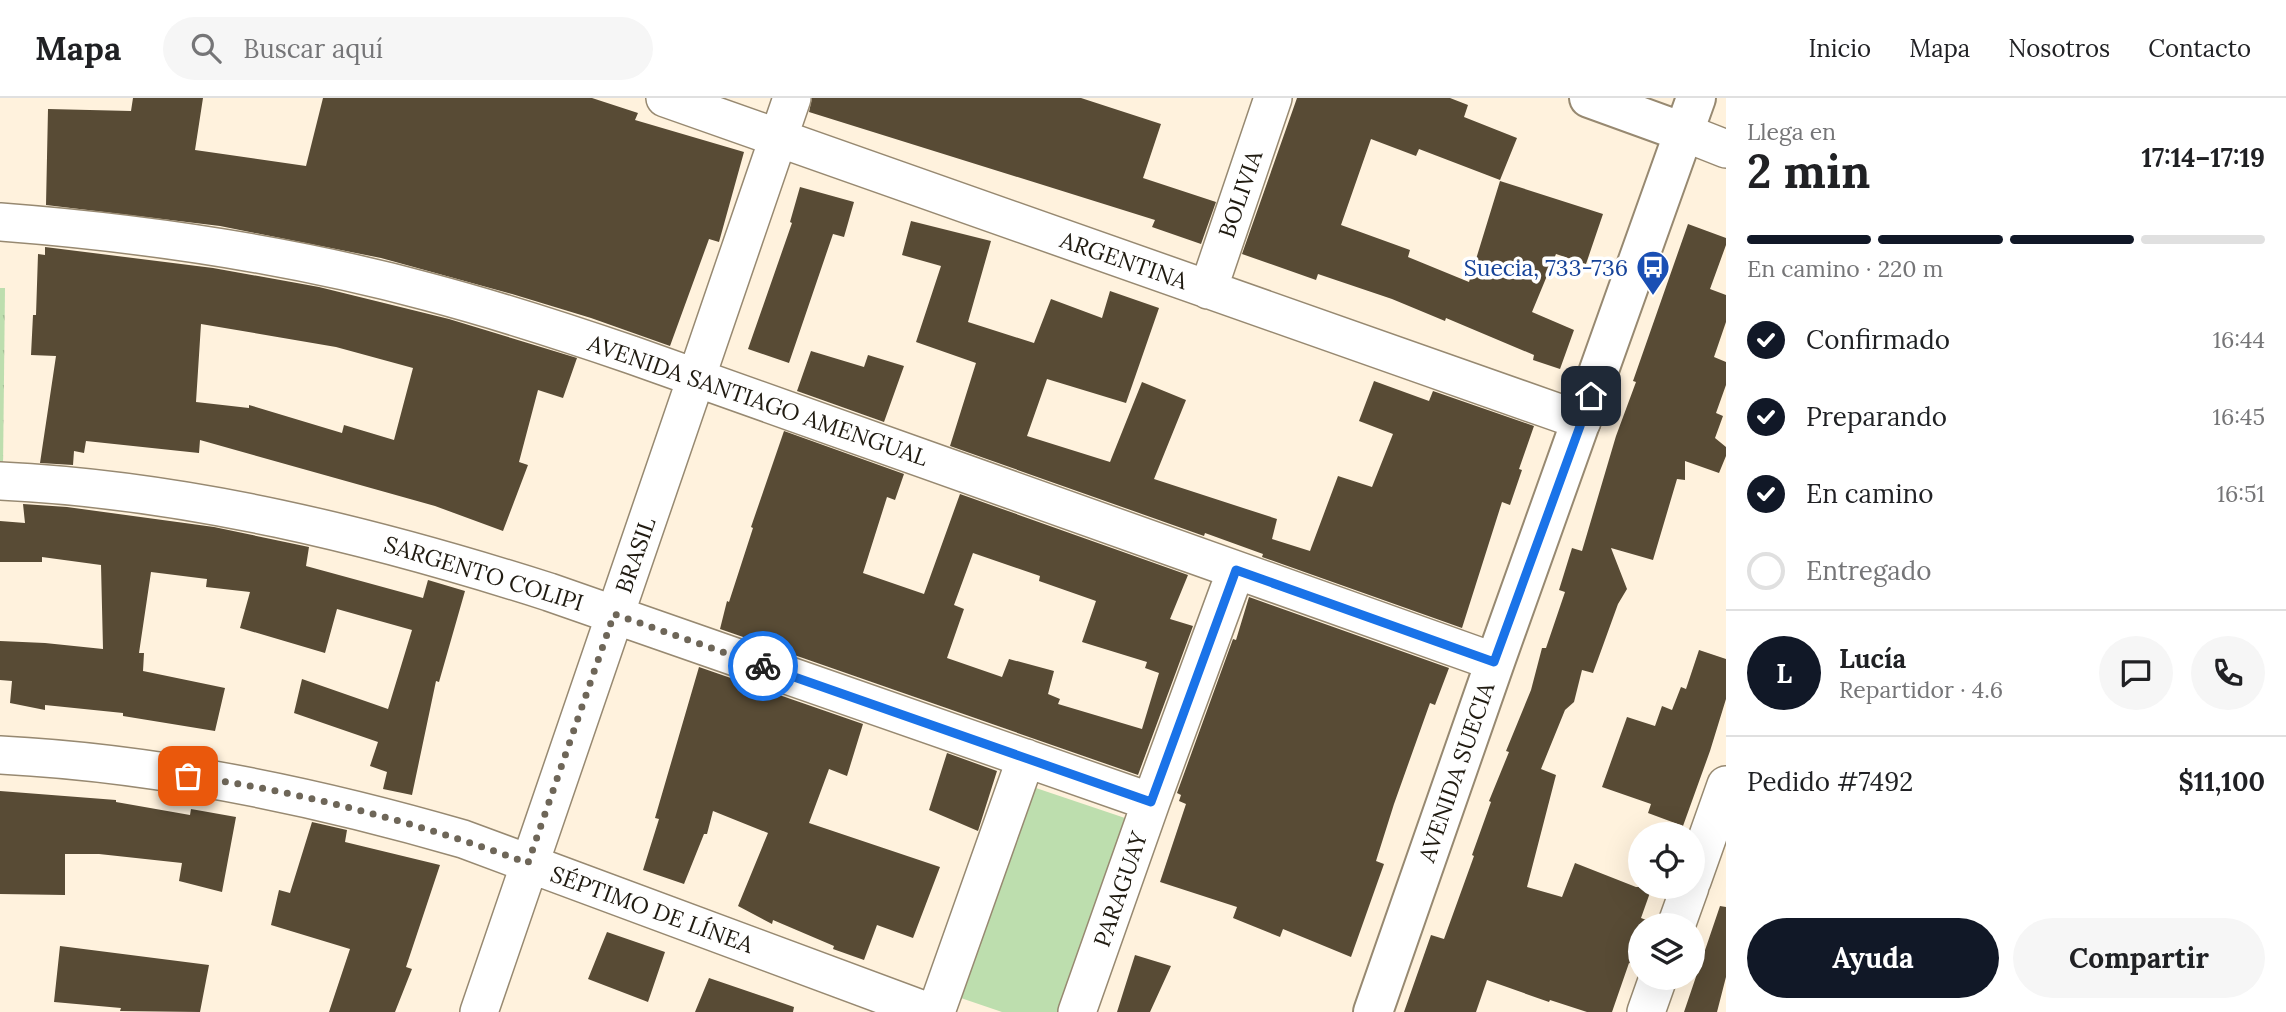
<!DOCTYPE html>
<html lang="es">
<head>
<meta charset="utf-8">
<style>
  body { margin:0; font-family:Lora,serif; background:#f6f6f6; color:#202124; height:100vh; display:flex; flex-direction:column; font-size:26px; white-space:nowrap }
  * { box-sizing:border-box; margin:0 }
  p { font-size:23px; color:#757577 }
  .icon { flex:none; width:38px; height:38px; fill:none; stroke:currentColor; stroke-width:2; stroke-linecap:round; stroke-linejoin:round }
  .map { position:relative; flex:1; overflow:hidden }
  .drawer { display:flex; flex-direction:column; background:#fff; width:560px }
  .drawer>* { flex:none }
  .fabs { position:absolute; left:1628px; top:724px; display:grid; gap:14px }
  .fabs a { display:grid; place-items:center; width:77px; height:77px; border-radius:50%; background:#fff; box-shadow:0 7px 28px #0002; font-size:35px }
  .pin { position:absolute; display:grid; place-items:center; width:60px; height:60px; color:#fff; margin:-30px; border-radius:14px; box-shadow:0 4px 10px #0006 }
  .courier { position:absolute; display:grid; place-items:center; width:70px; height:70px; margin:-35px; border:5px solid #1a73e8; border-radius:50%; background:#fff; color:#222; box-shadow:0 2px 9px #0007 }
  .summary em { font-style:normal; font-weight:700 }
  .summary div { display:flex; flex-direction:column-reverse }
  .summary { display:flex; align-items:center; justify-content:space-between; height:119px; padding:0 21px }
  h1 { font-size:46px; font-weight:700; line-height:52px }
  .bar { display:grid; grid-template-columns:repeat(4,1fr); gap:10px 7px; align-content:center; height:84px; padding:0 21px }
  .bar i { height:9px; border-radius:5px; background:#e0e0e0 }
  .bar .selected { background:#111827 }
  .bar p { grid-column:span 4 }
  .line { display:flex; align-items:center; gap:18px; padding:0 21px; border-top:2px solid #e0e0e0 }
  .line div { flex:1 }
  .round { display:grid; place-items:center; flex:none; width:74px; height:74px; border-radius:37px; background:#f6f6f6 }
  ol { padding:0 21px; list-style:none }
  li { display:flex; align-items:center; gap:21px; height:77px }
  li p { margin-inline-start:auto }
  li .icon { padding:7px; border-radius:50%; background:#111827; color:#fff; stroke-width:4 }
  li:last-child { color:#757577 }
  li i { width:38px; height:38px; border:4px solid #e0e0e0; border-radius:50% }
  .action { display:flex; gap:14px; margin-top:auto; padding:14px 21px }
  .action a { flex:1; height:80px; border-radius:42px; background:#111827; color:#fff; font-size:28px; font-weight:700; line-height:80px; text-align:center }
  .action a+a { background:#f6f6f6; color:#202124 }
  header { display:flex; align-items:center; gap:42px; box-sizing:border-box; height:98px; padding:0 35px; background:#fff; border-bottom:2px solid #e0e0e0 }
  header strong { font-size:33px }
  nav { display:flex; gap:38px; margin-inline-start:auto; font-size:24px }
  .search { width:490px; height:63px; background:#f6f6f6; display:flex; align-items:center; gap:18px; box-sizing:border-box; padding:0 24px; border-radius:38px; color:#757577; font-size:26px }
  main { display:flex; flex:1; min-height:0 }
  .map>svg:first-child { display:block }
  .grass { fill:url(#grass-tufts) }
  .green { fill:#bddeae }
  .building { fill:#584b35; fill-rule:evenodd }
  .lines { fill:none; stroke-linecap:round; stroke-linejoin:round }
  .street-casing { stroke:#978971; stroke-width:40 }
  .secondary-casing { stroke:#978971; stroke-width:42 }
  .street { stroke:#fff; stroke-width:37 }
  .secondary { stroke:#fff; stroke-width:38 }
  .done { stroke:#6e6658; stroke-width:7; stroke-dasharray:0 12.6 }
  .route { stroke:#1a73e8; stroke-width:9 }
  .labels { text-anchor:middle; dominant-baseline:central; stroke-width:7; stroke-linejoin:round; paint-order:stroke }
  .street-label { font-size:23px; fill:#201b11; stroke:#fff }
  .transit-label { font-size:23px; fill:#164399; stroke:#fff; text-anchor:end }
</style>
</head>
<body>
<header>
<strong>Mapa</strong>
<div class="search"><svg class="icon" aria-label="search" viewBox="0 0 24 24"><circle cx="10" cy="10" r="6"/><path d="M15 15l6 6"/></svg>Buscar aquí</div>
<nav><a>Inicio</a><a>Mapa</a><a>Nosotros</a><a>Contacto</a></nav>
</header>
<main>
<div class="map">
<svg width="1726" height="914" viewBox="0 0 1726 914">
  <defs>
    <pattern id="grass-tufts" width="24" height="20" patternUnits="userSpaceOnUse" patternTransform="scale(1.75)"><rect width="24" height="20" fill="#bddeae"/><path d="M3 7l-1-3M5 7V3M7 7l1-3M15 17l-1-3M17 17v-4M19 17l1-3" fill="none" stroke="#a2be95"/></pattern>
  </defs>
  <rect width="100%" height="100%" fill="#fff2dd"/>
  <path class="grass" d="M0,190h5l-2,180h-3z"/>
  <path class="green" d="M1027,687l98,33 -65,194h-58l-47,-16z"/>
  <path class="building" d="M133,0h70l-8,52 111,16 17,-68h269l46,15 -3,7 109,32 -25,90 -10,-3 -39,107 -79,-28 -79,-24 -131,-36 -161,-32 -174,-21 2,-96 83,2z
    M812,0h269l80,26 -18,54 73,24 -15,42 -49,-17 3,-7 -346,-108z
    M1297,0h153l18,7 -4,12 53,21 -17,42 -81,-31 -3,7 -45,-17 -30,86 69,25 -2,7 61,25 31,-101 103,33 -17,50 -30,-10 -24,58 42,18 -14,39 -27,-9 1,-5 -88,-37 -1,3 -53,-22 -74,-25 -2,6 -74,-26z
    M800,89l54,15 -10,35 -11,-3 -44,129 -41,-14 44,-126 -2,-1z
    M911,123l80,20 -23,81 66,21 17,-44 51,19 8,-27 49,17 -33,95 -79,-24 -20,57 83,26 32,-80 44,18 -32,79 123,40 -5,20 38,12 28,-75 34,11 21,-53 -34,-13 15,-40 55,20 4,-10 101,35 -15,43 3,1 -12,35 -8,-3 -40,126 -200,-71 1,-3 -58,-21 -1,3 -254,-90 26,-83 -60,-21 25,-76 -39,-11z
    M1688,126l38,14v7l-16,44 16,6v27l-12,35 12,5v23l-10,28 7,3 -8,22 11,9v9l-7,17 -34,-12v19l-8,-1 -24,81 -42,-12 16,41 -9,15 -25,69 -11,-3 -8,32 -9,8 -24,59 15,6 -29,112 35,10 13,-34 61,24h16l-11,31 8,3 -2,5h-7v20l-7,18 -4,-1 -17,49h-25l-37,-12 -1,2 -62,-22 -11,32h-72l27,-77 13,4 30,-83 -2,-1 19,-53 -2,-1 20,-49 -3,-1 25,-61 11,-42h4l19,-56 -6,-2 13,-42 10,3 34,-115 20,-54 -3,-1z
    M45,149l168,21 106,19 130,32 128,39 -14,40 -25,-8 -19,72 9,3 -25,66 -68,-25 -235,-66 -1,13 -113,-12 -2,12 -10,-2 -1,14 -33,-2 16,-107 -25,-1 2,-40h3l2,-61 7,1zM201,226l135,23 77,21 -19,72 -50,-15 -2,8 -93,-28v3l-53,-6z
    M811,253l53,16 4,-12 36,11 -20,56 -87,-31z
    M784,333l120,43 -9,26 -8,-3 -24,76 61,21 36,-100 228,81 -18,44 23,7 -55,149 -418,-146 7,-28 2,1 24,-74 -2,-1zM973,455l67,23 -1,5 57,20 -14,41 65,20 -2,6 14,5 -17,56 -84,-25 2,-5 -12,-5 6,-23 -45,-12 -7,18 -55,-19 17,-49 -10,-4z
    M23,406l44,3 147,20 95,20 -3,19 117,32 5,-18 37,11 -26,91 -3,-1 -24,114 -29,-6 4,-17 -17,-6 8,-24 -84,-29 8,-34 86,30 24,-79 -75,-21 -12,44 -85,-25 10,-36 -44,-5 1,-8 -56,-7 -12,81h5l-1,18 82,17 -10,43 -92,-15v-3l-78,-8v5l-35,-7 2,-22 -12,-1v-39l45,2 58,6 -2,-84 -59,-8v5h-42v-41l25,2z
    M1249,499l200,71 -14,37 -5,-2 -36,101 -18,57 8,3 -33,93 -68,-28 -3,8 -47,-19 4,-11 -77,-25 26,-78 -7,-3 2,-6 -4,-2 56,-154 3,1z
    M1699,552l27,9v40l-16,52 -27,75 -35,-13 3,-9 -49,-17 25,-70 28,9 7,-20 10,4 9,-23 5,2z
    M699,569l164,57 -16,52 -18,-7 -20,54 131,44 -27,71 -36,-13 -13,35 -31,-11 1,-3 -61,-26 -1,4 -34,-18 30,-73 -55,-22 -6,23h-3l-20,50 -41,-14 16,-51 -4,-1z
    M947,655l50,18 -19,60 -49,-21z
    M0,693l116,9v2l74,13 1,-6 45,8 -14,75 -43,-11 3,-18 -83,-9h-34v41l-65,-1z
    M312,724l35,8 -2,12 95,23 -34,102 6,2 -17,43h-66l21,-63 -79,-24 8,-35 11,3z
    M1720,808l6,1v70l-9,35h-33z
    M607,834l58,20 -17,50 -60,-23z
    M60,848l149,19 -9,47 -80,-1 1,-3 -67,-6z
    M1135,857l36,11 -21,46h-33z
    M709,880l85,29 -1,5h-98z"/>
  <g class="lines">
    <defs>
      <path id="street" d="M665,0l917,323
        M1683,34l43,17
        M0,124c144,11 289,32 429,70 68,18 136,40 203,63l863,307
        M1208,192l65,-192
        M0,383c188,9 370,54 549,111l602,210
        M0,657c157,8 312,40 463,84l466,173
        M1692,783l34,-96
        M1676,828l14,-39
        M479,914l313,-914
        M936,914l90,-254
        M1077,914l74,-210 85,-232
        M1646,914l12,-34"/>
      <path id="secondary" d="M1589,0l94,34
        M1373,914l122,-350 201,-564"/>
    </defs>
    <use href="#street" class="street-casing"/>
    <use href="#secondary" class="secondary-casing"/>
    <use href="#street" class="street"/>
    <use href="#secondary" class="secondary"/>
  </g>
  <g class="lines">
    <path class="done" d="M188,678c116,16 230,47 340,87l86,-249 149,52"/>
    <path class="route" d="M763,568l388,136 85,-232 258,92 97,-266"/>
  </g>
  <defs>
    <symbol id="bus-pin" viewBox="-11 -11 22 30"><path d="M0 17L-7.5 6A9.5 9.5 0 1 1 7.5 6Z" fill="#1a4fb4" stroke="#fff"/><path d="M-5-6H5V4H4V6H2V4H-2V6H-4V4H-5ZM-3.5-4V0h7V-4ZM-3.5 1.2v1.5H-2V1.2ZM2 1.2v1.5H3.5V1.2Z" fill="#fff"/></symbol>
  </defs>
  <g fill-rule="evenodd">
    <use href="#bus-pin" x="1634" y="150" width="38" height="52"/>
  </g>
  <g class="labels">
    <g class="street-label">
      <text transform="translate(1240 96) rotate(-71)">BOLIVIA</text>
      <text transform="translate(1124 162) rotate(19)">ARGENTINA</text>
      <text transform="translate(758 302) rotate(19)">AVENIDA SANTIAGO AMENGUAL</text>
      <text transform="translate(635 457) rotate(-71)">BRASIL</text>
      <text transform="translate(484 475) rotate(17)">SARGENTO COLIPI</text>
      <text transform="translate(1456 674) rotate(-71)">AVENIDA SUECIA</text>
      <text transform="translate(1120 791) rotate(-71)">PARAGUAY</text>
      <text transform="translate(652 811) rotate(20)">SÉPTIMO DE LÍNEA</text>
    </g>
    <g class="transit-label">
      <text x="1628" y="169">Suecia, 733-736</text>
    </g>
  </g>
</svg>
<div class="fabs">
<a><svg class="icon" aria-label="locate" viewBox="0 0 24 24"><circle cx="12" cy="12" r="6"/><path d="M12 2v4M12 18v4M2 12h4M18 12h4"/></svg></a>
<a><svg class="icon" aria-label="layers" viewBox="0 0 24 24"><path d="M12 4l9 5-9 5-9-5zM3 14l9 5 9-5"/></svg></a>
</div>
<div class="pin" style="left:188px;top:678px;background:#ea580c"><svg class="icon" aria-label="bag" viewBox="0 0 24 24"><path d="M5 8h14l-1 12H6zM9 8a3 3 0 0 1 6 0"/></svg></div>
<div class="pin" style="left:1591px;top:298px;background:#1f2937"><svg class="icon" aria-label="home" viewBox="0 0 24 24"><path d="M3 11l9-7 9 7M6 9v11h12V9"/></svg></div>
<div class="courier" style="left:763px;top:568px"><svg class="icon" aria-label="bike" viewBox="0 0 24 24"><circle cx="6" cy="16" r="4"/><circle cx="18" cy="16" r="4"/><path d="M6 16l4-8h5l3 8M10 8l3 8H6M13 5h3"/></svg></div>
</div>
<section class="drawer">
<div class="summary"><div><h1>2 min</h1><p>Llega en</p></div><em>17:14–17:19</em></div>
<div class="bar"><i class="selected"></i><i class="selected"></i><i class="selected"></i><i></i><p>En camino · 220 m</p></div>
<ol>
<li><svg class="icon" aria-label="check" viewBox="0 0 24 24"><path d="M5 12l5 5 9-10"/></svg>Confirmado<p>16:44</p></li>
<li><svg class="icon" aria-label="check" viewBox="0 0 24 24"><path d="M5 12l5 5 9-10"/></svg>Preparando<p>16:45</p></li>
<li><svg class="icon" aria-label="check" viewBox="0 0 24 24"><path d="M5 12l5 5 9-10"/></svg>En camino<p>16:51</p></li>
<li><i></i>Entregado</li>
</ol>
<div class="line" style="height:126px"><b class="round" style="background:#111827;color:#fff">L</b><div><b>Lucía</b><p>Repartidor · 4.6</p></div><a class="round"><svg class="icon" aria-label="chat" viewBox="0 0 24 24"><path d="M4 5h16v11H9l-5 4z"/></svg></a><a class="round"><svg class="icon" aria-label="phone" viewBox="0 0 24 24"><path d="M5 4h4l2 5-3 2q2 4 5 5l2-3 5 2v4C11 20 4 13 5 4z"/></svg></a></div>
<div class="line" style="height:91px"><div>Pedido #7492</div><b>$11,100</b></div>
<div class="action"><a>Ayuda</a><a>Compartir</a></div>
</section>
</main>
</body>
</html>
